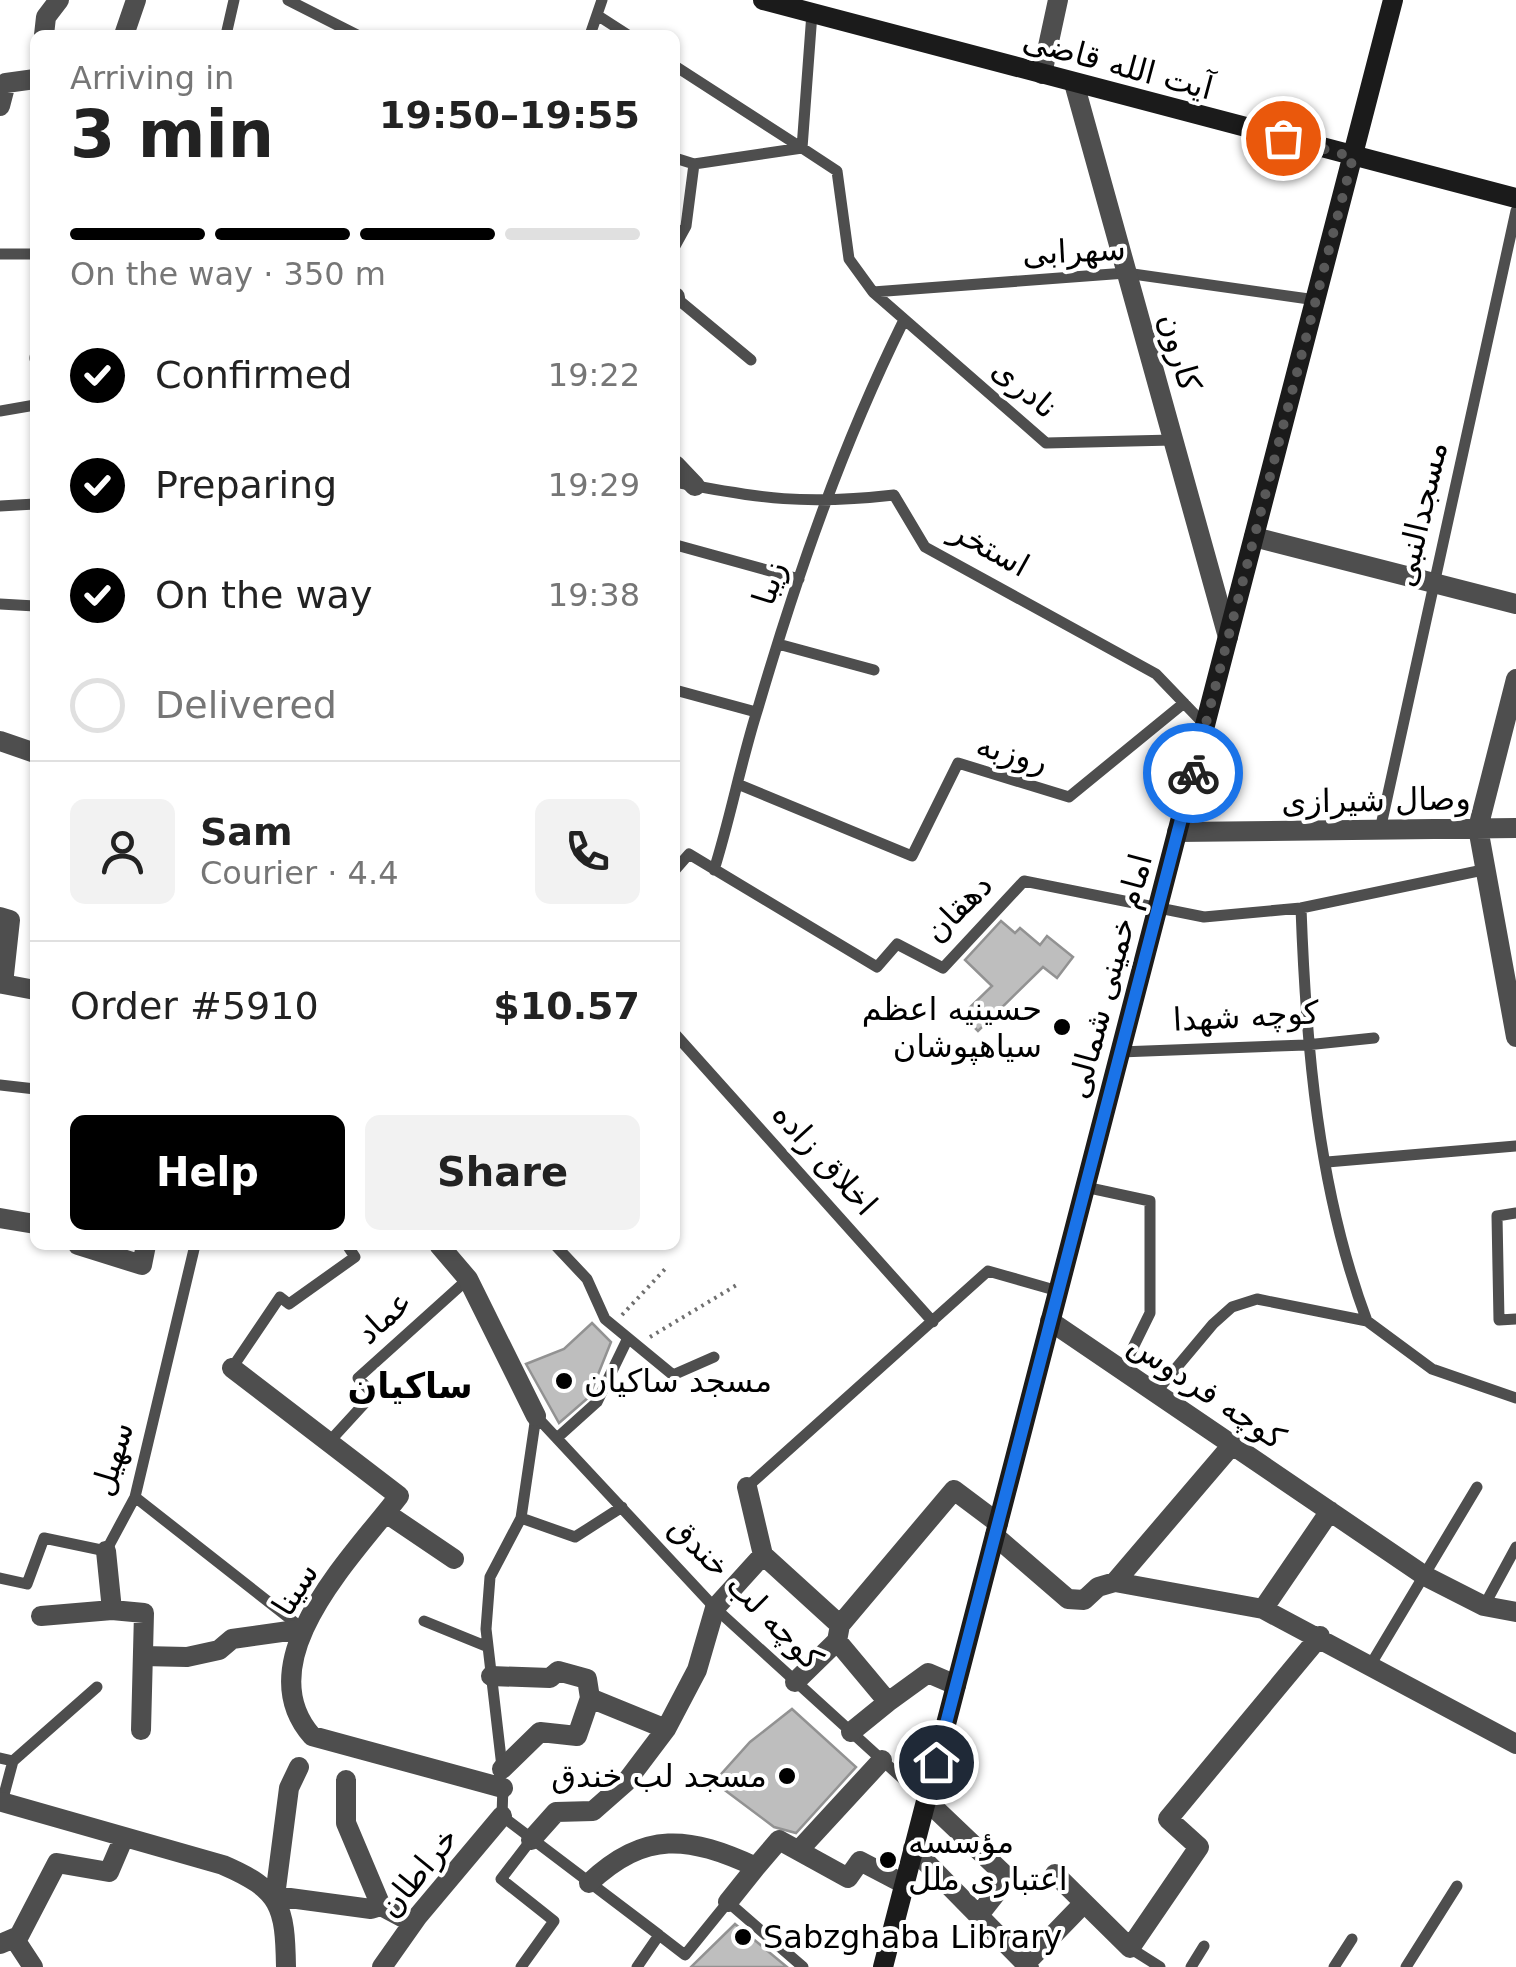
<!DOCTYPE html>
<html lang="en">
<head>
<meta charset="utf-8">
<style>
  body { margin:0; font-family:"DejaVu Sans",Cairo,sans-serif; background:#f2f2f2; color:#222; height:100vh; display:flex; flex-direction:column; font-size:38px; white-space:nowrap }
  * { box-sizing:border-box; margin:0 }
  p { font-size:32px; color:#767676 }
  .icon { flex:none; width:55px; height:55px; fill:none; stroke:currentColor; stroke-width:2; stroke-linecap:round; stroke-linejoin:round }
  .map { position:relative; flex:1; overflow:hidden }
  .details { position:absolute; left:30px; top:30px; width:650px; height:1220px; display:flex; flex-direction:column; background:#fff; border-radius:15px; box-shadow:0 2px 8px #0004 }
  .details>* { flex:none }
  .pin { position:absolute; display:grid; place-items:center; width:85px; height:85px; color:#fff; margin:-42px; border:5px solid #fff; border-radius:50%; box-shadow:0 2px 10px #0007 }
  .courier { position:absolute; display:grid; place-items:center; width:100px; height:100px; margin:-50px; border:8px solid #1a73e8; border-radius:50%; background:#fff; color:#222; box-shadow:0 2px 12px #0007 }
  .headline em { font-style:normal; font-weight:700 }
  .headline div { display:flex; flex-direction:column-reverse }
  .headline { display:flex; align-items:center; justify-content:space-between; height:170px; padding:0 40px }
  h1 { font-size:65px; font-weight:700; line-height:75px }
  .bar { display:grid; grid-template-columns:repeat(4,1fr); gap:15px 10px; align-content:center; height:120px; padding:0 40px }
  .bar i { height:12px; border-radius:8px; background:#e0e0e0 }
  .bar .on { background:#000 }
  .bar p { grid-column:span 4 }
  .line { display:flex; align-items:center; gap:25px; padding:0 40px; border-top:2px solid #e0e0e0 }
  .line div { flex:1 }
  .round { display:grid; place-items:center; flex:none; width:105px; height:105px; border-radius:15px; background:#f2f2f2 }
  ol { padding:0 40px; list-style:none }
  li { display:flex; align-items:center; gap:30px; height:110px }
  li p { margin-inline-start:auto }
  li .icon { padding:10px; border-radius:50%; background:#000; color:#fff; stroke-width:4 }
  li:last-child { color:#767676 }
  li i { width:55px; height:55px; border:5px solid #e0e0e0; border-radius:50% }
  .primary-button { display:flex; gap:20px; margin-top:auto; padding:20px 40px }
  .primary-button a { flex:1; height:115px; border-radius:15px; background:#000; color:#fff; font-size:40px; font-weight:700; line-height:115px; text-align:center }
  .primary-button a+a { background:#f2f2f2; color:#222 }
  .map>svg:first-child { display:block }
  .building { fill:#bebebe; stroke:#929292; stroke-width:2.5 }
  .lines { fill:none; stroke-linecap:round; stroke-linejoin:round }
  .path { stroke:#707070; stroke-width:4; stroke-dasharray:2.5 5; stroke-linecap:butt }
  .lane { stroke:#4e4e4e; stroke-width:11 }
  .street { stroke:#4e4e4e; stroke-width:20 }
  .secondary { stroke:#1b1b1b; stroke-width:20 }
  .done { stroke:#595959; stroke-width:10; stroke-dasharray:0 18 }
  .route { stroke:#1a73e8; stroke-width:12 }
  .poi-dot { fill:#000; stroke:#fff; stroke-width:4 }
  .labels { text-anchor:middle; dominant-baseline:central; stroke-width:8; stroke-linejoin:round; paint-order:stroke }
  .street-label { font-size:32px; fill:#000; stroke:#fff }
  .poi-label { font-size:32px; fill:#000; stroke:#fff; text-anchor:start }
  .neighbourhood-label { font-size:35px; font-weight:bold; fill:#000; stroke:#fff }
</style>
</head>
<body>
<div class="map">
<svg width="1516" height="1967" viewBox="0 0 1516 1967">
  <rect width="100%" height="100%" fill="#fff"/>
  <path class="building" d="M1001,921l14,12 5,-5 20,17 7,-9 26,21 -16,21 -14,-11 -65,64 -16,-16 30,-29 -27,-26z
    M592,1323l19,19 -22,55 -30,26 -33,-59 38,-15z
    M792,1709l64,58 -60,66 -22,-6 -60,-45 36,-40z
    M735,1924l52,43h-96z"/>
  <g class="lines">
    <path class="path" d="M622,1315l45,-48
      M650,1337l90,-54"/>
    <path class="lane" d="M288,0l69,35
      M812,13l-10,135 35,23 12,88 24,33 253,-19 190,27
      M597,15l31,20
      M226,35l8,-35
      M590,35l12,-35
      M675,66l127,82
      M675,158l19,6 108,-16
      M675,246l11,-20 8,-62
      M0,254h35
      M873,292l173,151 127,-3
      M675,297l76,63
      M35,357v2
      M0,411l35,-6
      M675,482c86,17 131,23 219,13l31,52 231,127 49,51
      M0,506l35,-2
      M676,545l123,34
      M0,604l35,2
      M778,644l96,26
      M675,690l81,22
      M740,785l172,71 46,-93 111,34 115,-94
      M1380,830l136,-619
      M675,870l14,-16 188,113 20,-23 46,24 81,-87 180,36 97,-9 182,-38
      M714,870c17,-54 27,-109 44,-162 39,-133 84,-262 145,-386
      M1301,908c5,139 17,282 66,413
      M675,1034l258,288
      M1120,1052l186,-7 68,-7
      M0,1085l35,4
      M1327,1162l189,-16
      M1085,1187l65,14v112l-28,57
      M1516,1213l-19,3 2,104 17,-1
      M555,1245l32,34 18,40 68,56 41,-18
      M232,1368l48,-71 9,7 66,-47 -8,-12
      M1156,1392l57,-68 19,-17 25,-8 110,22 65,48 84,29
      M536,1416l179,192 211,192
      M557,1438l40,-36 31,-64
      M329,1442l44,-48 -15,-16 110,-99
      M747,1487l241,-216 70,20
      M135,1497l168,132
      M521,1518l54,19 47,-30
      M0,1578l27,6 17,-46 62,13 29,-54 60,-252
      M1484,1606l32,-59
      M424,1621l64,26
      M1371,1664l106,-177
      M0,1758l13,3 -11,41
      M13,1761l84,-74
      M502,1767l-16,-138 4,-52 31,-59 15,-102
      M503,1785l-1,31 157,119
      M1130,1948l30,19
      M521,1967l33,-46 -53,-42 30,-39
      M637,1967l22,-32 26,20 43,-53 75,65
      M1191,1967l13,-21
      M1334,1967l18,-28
      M1406,1967l51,-81"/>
    <path class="street" d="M44,35l2,-18 13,-17
      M124,35l12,-35
      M1042,74l16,-74
      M1074,83l154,554
      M0,106l6,-23 29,-4
      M675,298v-1
      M675,465l20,21
      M1254,537l262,67
      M1516,679l-38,149 38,209
      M0,741l35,12
      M1177,832l339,-4
      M0,917l10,3 -7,64 32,6
      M0,1218l35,6
      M78,1245l64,20 4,-20
      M439,1245l29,34 68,137
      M1050,1321l375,255 59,30 32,6
      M232,1368l167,128c-46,60 -153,165 -87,240l191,52
      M386,1513l68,46
      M995,1536l73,63 16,1 14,-13 17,-5 148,27 253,135
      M106,1551l6,59 32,3 -3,117
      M763,1555l77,70 -3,16 51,61 40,-29 28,12
      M1115,1582l117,-137
      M1263,1609l67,-98
      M41,1616l71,-6
      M840,1625l114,-135 44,33
      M143,1656l44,1 32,-7 13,-11 71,-10
      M491,1676l59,2 8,-7 29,8 3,19
      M795,1682l42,-41
      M851,1732l37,-30
      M299,1767l-10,21 -14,108 96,13 10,-3 32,17
      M502,1769l38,-37 37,4 13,-38 76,31
      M346,1780v43l35,83
      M926,1800l82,78 -30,38
      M2,1802l221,63c58,25 62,41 63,102
      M531,1840l25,-28 37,-1 33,-29 40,-53 31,-59 18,-62 48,-53 -16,-68
      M913,1849l116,118
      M799,1850l83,-90
      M756,1867l23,-27 69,38 12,-17 44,23
      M1055,1874l75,74 69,-101 -31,-28 152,-183
      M589,1883c57,-53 99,-47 167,-16l-28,35
      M14,1938l19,29
      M0,1944l19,-8 38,-73 52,9 15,-35
      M1025,1964l59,-61
      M382,1967l36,-51 84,-100"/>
    <path class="secondary" d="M763,0l753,198
      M883,1967l510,-1967"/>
  </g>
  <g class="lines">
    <path class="done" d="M1193,773l160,-616 -70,-19"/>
    <path class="route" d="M936,1762l257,-989"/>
  </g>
  <g class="poi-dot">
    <circle cx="1062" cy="1027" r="10"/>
    <circle cx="564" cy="1381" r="10"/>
    <circle cx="787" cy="1776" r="10"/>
    <circle cx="888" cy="1860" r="10"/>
    <circle cx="743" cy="1937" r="10"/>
  </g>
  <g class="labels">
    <g class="street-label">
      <text transform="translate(1118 64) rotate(15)">آیت الله قاضی</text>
      <text transform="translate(1074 251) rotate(-3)">سهرابی</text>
      <text transform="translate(1180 352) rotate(74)">کارون</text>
      <text transform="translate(1025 388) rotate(40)">نادری</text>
      <text transform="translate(1420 514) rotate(-77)">مسجدالنبی</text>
      <text transform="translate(990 548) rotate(29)">استخر</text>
      <text transform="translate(769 583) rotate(-72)">زیبا</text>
      <text transform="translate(1012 753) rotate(15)">روزبه</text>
      <text transform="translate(1376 800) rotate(-1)">وصال شیرازی</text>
      <text transform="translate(958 908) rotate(-45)">دهقان</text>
      <text transform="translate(1109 976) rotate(-75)">امام خمینی شمالی</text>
      <text transform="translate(1246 1016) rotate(-3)">کوچه شهدا</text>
      <text transform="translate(825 1159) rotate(48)">اخلاق زاده</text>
      <text transform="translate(384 1317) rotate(-42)">عماد</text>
      <text transform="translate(1207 1391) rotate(34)">کوچه فردوس</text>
      <text transform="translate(112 1459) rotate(-73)">سهیل</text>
      <text transform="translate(295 1589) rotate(-58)">سینا</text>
      <text transform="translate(746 1593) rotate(45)">کوچه لب خندق</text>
      <text transform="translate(418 1872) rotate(-51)">خراطان</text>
    </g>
    <g class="poi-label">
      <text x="1042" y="1009" text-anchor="end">حسینیه اعظم<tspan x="1042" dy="37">سیاهپوشان</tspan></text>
      <text x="584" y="1381">مسجد ساکیان</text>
      <text x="767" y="1776" text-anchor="end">مسجد لب خندق</text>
      <text x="908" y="1842">مؤسسه<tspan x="908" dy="37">اعتباری ملل</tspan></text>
      <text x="763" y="1937">Sabzghaba Library</text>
    </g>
    <g class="neighbourhood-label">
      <text x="410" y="1386">ساکیان</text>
    </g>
  </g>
</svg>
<div class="pin" style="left:1283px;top:138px;background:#ea580c"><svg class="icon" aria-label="bag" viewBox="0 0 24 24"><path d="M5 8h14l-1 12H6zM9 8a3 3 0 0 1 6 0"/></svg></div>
<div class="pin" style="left:936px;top:1762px;background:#1f2937"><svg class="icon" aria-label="home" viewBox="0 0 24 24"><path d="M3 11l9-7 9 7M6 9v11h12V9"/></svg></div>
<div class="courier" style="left:1193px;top:773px"><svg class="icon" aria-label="bike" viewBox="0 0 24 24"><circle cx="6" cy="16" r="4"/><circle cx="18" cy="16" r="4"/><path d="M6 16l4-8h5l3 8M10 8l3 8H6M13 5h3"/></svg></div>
<section class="details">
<div class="headline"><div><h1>3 min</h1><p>Arriving in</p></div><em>19:50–19:55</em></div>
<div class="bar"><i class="on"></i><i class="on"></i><i class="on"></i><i></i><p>On the way · 350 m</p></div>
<ol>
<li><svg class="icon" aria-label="check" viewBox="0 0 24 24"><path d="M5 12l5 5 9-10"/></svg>Confirmed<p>19:22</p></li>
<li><svg class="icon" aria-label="check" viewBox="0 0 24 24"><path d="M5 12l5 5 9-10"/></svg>Preparing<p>19:29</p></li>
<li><svg class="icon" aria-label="check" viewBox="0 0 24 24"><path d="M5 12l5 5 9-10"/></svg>On the way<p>19:38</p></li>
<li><i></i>Delivered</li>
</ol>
<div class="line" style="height:180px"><a class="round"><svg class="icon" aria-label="person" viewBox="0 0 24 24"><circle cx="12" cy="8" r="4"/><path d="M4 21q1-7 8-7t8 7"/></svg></a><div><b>Sam</b><p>Courier · 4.4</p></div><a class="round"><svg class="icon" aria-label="phone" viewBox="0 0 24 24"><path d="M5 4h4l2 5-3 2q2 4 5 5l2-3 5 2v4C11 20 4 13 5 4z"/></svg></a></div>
<div class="line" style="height:130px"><div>Order #5910</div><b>$10.57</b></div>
<div class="primary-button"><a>Help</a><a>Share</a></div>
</section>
</div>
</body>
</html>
